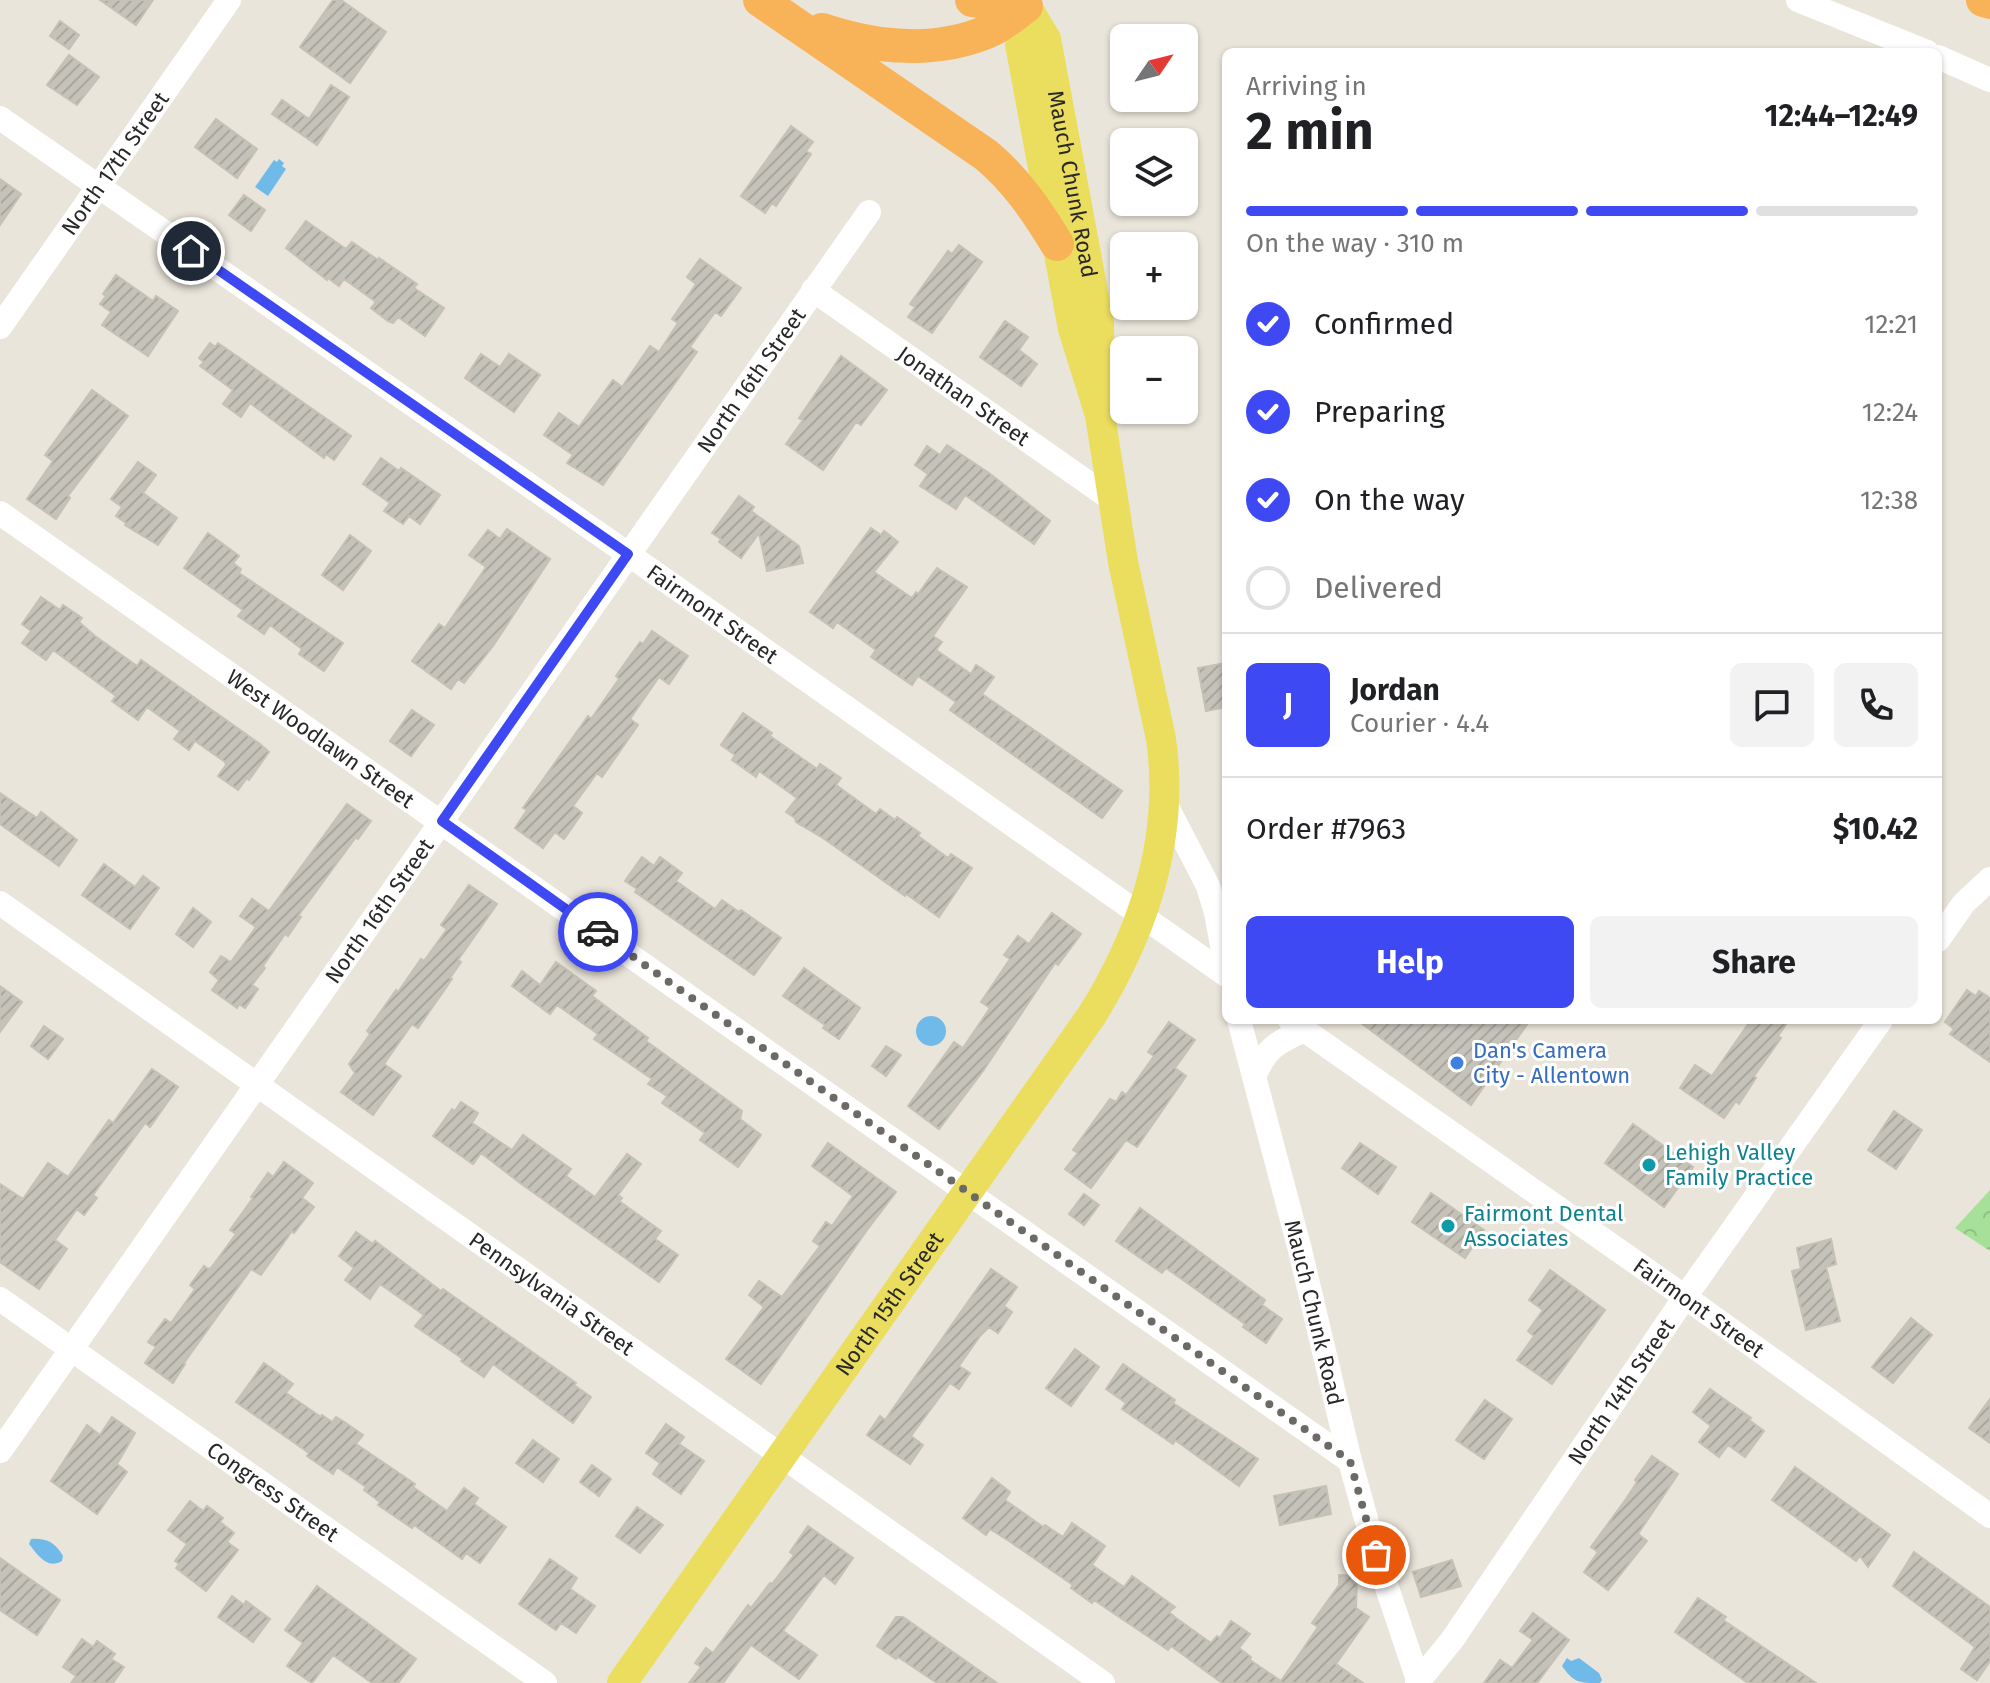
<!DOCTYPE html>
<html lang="en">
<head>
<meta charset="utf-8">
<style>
  body { margin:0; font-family:"Fira Sans",sans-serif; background:#f2f2f2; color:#202124; height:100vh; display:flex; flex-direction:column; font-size:30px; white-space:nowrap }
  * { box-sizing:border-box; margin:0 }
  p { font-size:26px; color:#757577 }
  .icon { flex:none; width:44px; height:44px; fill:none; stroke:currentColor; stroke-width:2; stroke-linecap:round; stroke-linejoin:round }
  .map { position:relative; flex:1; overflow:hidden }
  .panel { position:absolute; left:1222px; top:48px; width:720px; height:976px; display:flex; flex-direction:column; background:#fff; border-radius:12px; box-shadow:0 2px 6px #0004 }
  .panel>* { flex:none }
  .needle { width:52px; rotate:55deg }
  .controls { position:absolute; left:1110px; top:24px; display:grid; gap:16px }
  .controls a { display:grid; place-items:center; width:88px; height:88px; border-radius:12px; background:#fff; box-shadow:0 2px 6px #0004; font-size:40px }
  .pin { position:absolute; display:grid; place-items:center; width:68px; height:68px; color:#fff; margin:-34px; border:4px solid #fff; border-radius:50%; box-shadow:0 2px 8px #0007 }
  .courier { position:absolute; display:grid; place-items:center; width:80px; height:80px; margin:-40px; border:6px solid #3e49f3; border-radius:50%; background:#fff; color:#222; box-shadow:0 2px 10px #0007 }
  .summary em { font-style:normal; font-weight:700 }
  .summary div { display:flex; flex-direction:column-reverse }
  .summary { display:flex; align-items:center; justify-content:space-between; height:136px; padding:0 24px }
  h1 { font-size:52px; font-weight:700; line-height:60px }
  .bar { display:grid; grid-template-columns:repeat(4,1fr); gap:12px 8px; align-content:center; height:96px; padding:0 24px }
  .bar i { height:10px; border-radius:6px; background:#e0e0e0 }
  .bar .on { background:#3e49f3 }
  .bar p { grid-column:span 4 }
  .line { display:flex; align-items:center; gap:20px; padding:0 24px; border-top:2px solid #e0e0e0 }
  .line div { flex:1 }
  .round { display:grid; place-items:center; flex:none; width:84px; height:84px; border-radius:12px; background:#f2f2f2 }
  ol { padding:0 24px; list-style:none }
  li { display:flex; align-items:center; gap:24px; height:88px }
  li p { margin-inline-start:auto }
  li .icon { padding:8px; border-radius:50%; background:#3e49f3; color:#fff; stroke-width:4 }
  li:last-child { color:#757577 }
  li i { width:44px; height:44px; border:4px solid #e0e0e0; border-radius:50% }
  .primary-button { display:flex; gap:16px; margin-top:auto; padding:16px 24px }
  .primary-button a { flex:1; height:92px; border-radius:12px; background:#3e49f3; color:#fff; font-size:32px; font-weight:700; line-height:92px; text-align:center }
  .primary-button a+a { background:#f2f2f2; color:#202124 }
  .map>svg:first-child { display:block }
  .park { fill:url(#park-crowns) }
  .water { fill:#70baea }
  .building { fill:url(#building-hatch); stroke:#c5c1b4; stroke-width:2 }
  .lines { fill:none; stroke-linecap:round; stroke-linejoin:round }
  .minor { stroke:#fff; stroke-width:24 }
  .major { stroke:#ebdd5e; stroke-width:30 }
  .highway { stroke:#f8b257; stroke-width:34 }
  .done { stroke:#6c6a66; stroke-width:8; stroke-dasharray:0 14.4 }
  .route { stroke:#3e49f3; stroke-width:10 }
  .shop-dot { fill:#3f7fe0; stroke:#fff; stroke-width:3 }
  .culture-dot { fill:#0f9aa8; stroke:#fff; stroke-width:3 }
  .labels { text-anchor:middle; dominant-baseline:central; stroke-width:6; stroke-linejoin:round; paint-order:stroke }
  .street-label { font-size:22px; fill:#282828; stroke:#fff }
  .shop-label { font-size:22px; fill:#366cbe; stroke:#fff; text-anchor:start }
  .culture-label { font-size:22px; fill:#0d838f; stroke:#fff; text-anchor:start }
</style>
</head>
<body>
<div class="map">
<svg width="1990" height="1683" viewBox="0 0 1990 1683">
  <defs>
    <pattern id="park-crowns" width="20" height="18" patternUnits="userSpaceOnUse" patternTransform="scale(2)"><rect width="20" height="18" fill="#a7e098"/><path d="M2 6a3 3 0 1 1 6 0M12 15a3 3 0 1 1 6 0" fill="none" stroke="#90c083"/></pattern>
    <pattern id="building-hatch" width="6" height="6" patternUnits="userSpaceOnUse" patternTransform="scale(2)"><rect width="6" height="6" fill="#c5c3b9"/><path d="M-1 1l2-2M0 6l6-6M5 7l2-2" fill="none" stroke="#a9a89f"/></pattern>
  </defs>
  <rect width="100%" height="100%" fill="#eae5da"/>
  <path class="park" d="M1990,1190v61l-35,-23z"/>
  <path class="water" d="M279,159l5,4 -2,3 4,3 -18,27 -13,-9 19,-27 3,2z
    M916 1031a15 15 0 1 1 30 0a15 15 0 1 1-30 0Z
    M31,1539c15,-1 24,3 32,17l-1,5c-15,9 -25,-7 -33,-17z
    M1567,1658l4,3 8,-3 20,15 3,7 -2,3c-21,0 -26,0 -38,-17z"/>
  <path class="building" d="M100,0h53l-17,25z
    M333,0h8l45,32 -36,51 -50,-36z
    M60,21l19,14 -10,14 -19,-13z
    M69,55l30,22 -22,28 -30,-20z
    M331,85l18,12 -32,48 -45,-31 10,-14 27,19z
    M216,119l41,30 -20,29 -42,-31z
    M791,126l22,16 -7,9 5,3 -35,52 -4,-3 -7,10 -24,-17z
    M0,179l21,15 -21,31z
    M244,195l21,15 -14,21 -22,-16z
    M306,221l40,28 6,-7 26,18 1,-2 38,26 -3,4 30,20 -19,28 -27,-19 -5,6 -5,-2 -17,-13 5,-6 -32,-23 -5,7 -11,-8 -1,2 -41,-32z
    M959,245l23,17 -50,71 -24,-16 7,-10 -5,-3 38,-53 4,3z
    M700,259l41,29 -20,28 -6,-4 -25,35 7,5 -94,133 -36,-22 6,-8 -29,-20 15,-22 20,14 34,-47 9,7 28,-41 9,6 19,-29 -6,-4 24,-35 -9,-7z
    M116,275l37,26 3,-5 22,15 -30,45 -46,-31 9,-13 -11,-8 6,-8 -3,-2z
    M1005,321l23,16 -9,13 18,14 -16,22 -41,-29z
    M210,343l5,4 3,-4 133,93 -17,24 -8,-6 -2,4 -74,-55 -9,14 -18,-13 10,-14 -33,-24 4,-4 -5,-4z
    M481,354l19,13 9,-13 31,21 -26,37 -49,-34z
    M841,356l46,34 -26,35 -5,-3 -33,48 -37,-26 17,-24 -4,-2z
    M92,390l36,26 -60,80 2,2 -14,21 -29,-20 26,-38 -8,-6z
    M947,445l42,28 61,48 -16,23 -69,-49 -9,14 -36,-23 8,-12 -13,-9 12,-19 13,9z
    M381,458l18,13 2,-3 39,27 -20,29 -11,-8 -6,8 -19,-13 6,-8 -27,-19z
    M138,462l18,13 -13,18 34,25 -19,27 -33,-20 1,-2 -10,-7 6,-9 -11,-8z
    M739,496l15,11 -3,4 48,35 4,17 -36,8 -8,-38 -18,25 -22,-16 2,-3 -9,-6z
    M871,528l10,7 3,-4 14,11 -24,30 38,26 4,-6 2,2 19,-26 30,19 -34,49 9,6 -6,8 35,24 5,-9 18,12 -12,17 140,97 -20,27 -152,-108 6,-8 -38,-26 -6,9 -41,-28 5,-7 -39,-28 -4,6 -23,-16z
    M507,529l43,30 -57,87 -29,37 -6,-4 -7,10 -39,-28 27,-37 6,4 41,-61 -17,-12 19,-25 12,9z
    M208,533l31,23 -6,7 8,6 -2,4 104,70 -19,28 -25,-17 3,-5 -32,-24 -6,9 -26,-18 5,-6 -59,-42z
    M350,535l21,16 -28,39 -21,-15z
    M41,597l19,13 3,-5 19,13 -3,4 16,14 42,30 4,-6 119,84 9,8 -20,28 -2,-2 -9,12 -20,-14 8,-11 -1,-3 -30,-21 -6,9 -15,-11 6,-8 -33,-24 -9,13 -26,-19 4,-5 -63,-46 -7,10 -24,-17 9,-12 -9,-7z
    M652,631l36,25 -19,28 -10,-7 -29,42 8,6 -36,52 -5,-4 -24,33 9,7 -18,26 -9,-7 -12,16 -28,-20 12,-18 -4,-2 65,-92 3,3 28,-40 -3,-3 24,-34 3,2z
    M1226,663v44l-20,4 -8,-43z
    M412,710l22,15 -23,31 -21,-15z
    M743,713l29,20 -2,3 47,33 3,-5 21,14 -5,7 40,29 4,-5 15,11 2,-3 23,16 -2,3 30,22 3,-4 21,14 -33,49 -33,-23 -1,2 -82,-58 -27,-16 -1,-4 -9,-6 11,-14 -38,-27 -3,6 -24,-17 3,-5 -14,-10z
    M0,793l37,25 4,-6 36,28 -18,26 -59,-42z
    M347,804l24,17 -13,18 -2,-2 -58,79 3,1 -13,19 -3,-2 -22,32 2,2 -13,17 6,4 -13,19 -6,-4 -2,4 -25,-18 7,-10 -9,-8 11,-16 10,6 25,-35 -16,-11 12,-17 17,12z
    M642,857l12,9 6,-9 22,16 -6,8 39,28 7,-9 17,12 2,-2 40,28 -27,37 -119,-83 2,-3 -12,-8z
    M104,864l31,23 8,-11 16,12 -29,41 -48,-34z
    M469,885l28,19 -39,56 3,2 -11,16 2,1 -34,49 -6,-4 -28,40 17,12 -28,39 -32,-23 14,-19 -6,-9 21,-30 -3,-3 29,-41 2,2 23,-33 3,2 23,-32 -6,-4z
    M193,908l18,14 -18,25 -17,-13z
    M1052,913l29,21 -23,31 -3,-2 -72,108 -44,58 -31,-23 46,-64 9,6 27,-40 -9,-6 29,-43 -6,-4 14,-19 11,8z
    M556,962l40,29 -4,5 56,42 -2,3 96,70 -2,8 21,16 -23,32 -38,-27 5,-7 -43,-30 5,-7 -19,-12 4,-5 -58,-40 4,-5 -41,-29 -7,9 -38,-28 10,-15 18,14z
    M804,968l56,40 -21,31 -16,-11 2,-3 -42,-29z
    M0,986l22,16 -22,30z
    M1967,990l9,6 3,-5 11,7v64l-40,-28 4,-5 -9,-7z
    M1357,1020h173l-59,85z
    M1751,1020h38l-11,16 3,2 -27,38 2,2 -17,26 -3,-3 -12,17 -44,-30 15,-23 17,11z
    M1169,1022l26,18 -20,28 11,8 -49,71 -11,-7 -35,48 -26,-19 13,-16 -5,-3 37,-51 6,3 6,-10 4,3 28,-39 -6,-4z
    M44,1026l19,13 -15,20 -17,-13z
    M886,1046l15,9 -15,21 -14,-10z
    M152,1069l26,18 -28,40 -5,-4 -52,72 4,3 -13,17 -7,-6 -22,31 12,9 -28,40 -39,-27v-78l23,15 25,-36 20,14 41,-57 4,3z
    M461,1102l17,11 -6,10 40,27 11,-15 48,34 -5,7 29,21 32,-43 14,10 -23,31 4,3 -3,3 42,30 -6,8 23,16 -19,27 -139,-99 -39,-30 -8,11 -40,-28 19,-27 3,2z
    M1894,1111l28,19 -26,39 -28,-19z
    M1633,1124l60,43 -29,40 -59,-44z
    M828,1143l68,49 -29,38 -106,154 -35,-25 38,-52 -15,-12 10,-14 23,16 38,-51 -7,-5 13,-19 6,4 21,-30 -41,-30z
    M1360,1143l36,24 -18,27 -36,-26z
    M284,1162l29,21 -11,15 12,9 -20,26 -2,-2 -31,44 -10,-6 -67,94 1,1 -12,19 -28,-20 11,-16 -8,-5 17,-23 6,4 24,-34 -5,-4 14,-19 4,3 3,-1 25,-34 -6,-4 23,-32 -2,-1 17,-24 5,4z
    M1431,1193l53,37 -19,28 -53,-36z
    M1084,1194l15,11 -15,20 -15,-11z
    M1140,1208l125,92 -3,5 20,14 -16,24 -23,-16 2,-3 -79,-56 -4,5 -46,-32z
    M356,1232l17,12 2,-3 66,50 2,-2 133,94 -2,2 17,12 -18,26 -80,-59 -9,13 -23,-16 2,-2 -48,-33 9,-11 -44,-31 -10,15 -25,-19 9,-12 -15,-12z
    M1831,1239l5,25 -10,3 14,54 -34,9 -14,-59 9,-2 -4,-21z
    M991,1269l26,18 -13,19 8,6 -14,21 -9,-6 -9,9 -21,30 11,7 -11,16 -9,-6 -39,53 12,9 -13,19 -43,-29 13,-19 5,4z
    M1550,1270l55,40 -53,74 -35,-24 17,-24 -6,-5 15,-21 -14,-10z
    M1911,1318l21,17 -39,48 -21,-16z
    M1075,1349l24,18 -28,39 -25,-18z
    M264,1363l29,21 -7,9 35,24 1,-2 10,7 4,-5 7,4 20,14 -7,9 59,40 -2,3 34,24 17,-23 14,10 -4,6 32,23 -26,36 -14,-10 -4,6 -48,-34 -2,3 -34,-23 2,-3 -16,-12 2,-3 -29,-20 -4,7 -26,-18 2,-3 -73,-51z
    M1123,1364l52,36 -2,3 85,56 -19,27 -64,-46 -2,4 -51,-35 4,-6 -20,-14z
    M1710,1389l41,29 -2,2 15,11 -19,26 -17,-12 -9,12 -20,-15 12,-16 -18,-14z
    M1990,1399v44l-21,-15z
    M1485,1400l27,19 -28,40 -28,-19z
    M112,1417l23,16 -18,31 10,8 -30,42 -46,-33 36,-56 13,10z
    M666,1424l18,13 -5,7 25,17 -23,33 -28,-20 7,-11 -14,-10z
    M533,1440l26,19 -16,23 -27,-19z
    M1652,1456l26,18 -40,60 9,7 -39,49 -24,-18 14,-20 -7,-5 35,-48 11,-17 -2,-2z
    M592,1465l19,14 -12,17 -19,-14z
    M1795,1467l95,68 -22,32 -8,-11 -4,5 -84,-61z
    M992,1478l18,14 -5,8 38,27 2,-2 18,12 9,-14 33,23 -13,19 32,22 8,-11 43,31 -6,5 7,6 35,25 6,-7 3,2 11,-17 19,13 -11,14 12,9 -1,3 31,21 37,-54 -6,-4 27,-38v-10l18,1 -1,32 13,9 -33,47 27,19h-141l-51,-37 -3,4 -74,-50 -2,3 -21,-15 2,-3 -64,-44 -19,-12 -4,6 -23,-17z
    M1326,1486l5,28 -51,11 -6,-29z
    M190,1501l13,10 4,-5 16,12 -3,4 14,11 -7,9 11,8 -32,41 -30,-23 3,-4 -4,-3 12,-17 -19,-14z
    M637,1507l26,18 -23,28 -24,-17z
    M808,1526l45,32 -18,26 -11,-9 -41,56 34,24 -18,24 -48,-34 -28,38h-34l12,-16 -6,-4 11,-15 7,5 35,-48 3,3 19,-25 2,1 22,-29 -4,-3z
    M1914,1552l76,55v54l-13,19 -16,-11 14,-22 -82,-61z
    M0,1558l60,42 -23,35 -37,-25z
    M550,1559l27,19 -7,11 25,17 -19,27 -15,-10 -5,7 -37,-26z
    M1452,1560l9,26 -40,11 -8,-25z
    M317,1586l99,73 -18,24h-26l-39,-28 -21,28 -25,-17 16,-23 -18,-13z
    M232,1596l12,9 2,-4 24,18 -17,23 -35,-25z
    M1698,1598l28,19 -3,3 93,63h-68l-73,-51z
    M1533,1613l36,27 -32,43h-53l16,-23 12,8 21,-28 -13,-9z
    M896,1617h7l94,66h-60l-39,-26 -2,2 -19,-13z
    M82,1639l11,8 4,-6 18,13 -4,5 13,8 -11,16h-42l5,-7 -13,-9z"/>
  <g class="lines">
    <g class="minor">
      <path d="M1798,0l129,52"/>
      <path d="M1938,57l52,23"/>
      <path id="s1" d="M0,118l628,436 598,421"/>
      <path id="s2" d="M813,290l301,211"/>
      <path id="s3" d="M0,327l229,-327"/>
      <path id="s4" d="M0,513l1350,948"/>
      <path d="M1164,801l44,85 8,27 10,53"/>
      <path id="s5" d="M0,903l1103,780"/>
      <path d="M1938,940l26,-37 26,-24"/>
      <path id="s6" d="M1239,1020l61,230 50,211 26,94 43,128"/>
      <path id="s7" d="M1290,1020l395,277 305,219"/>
      <path d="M1254,1077c12,-29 22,-34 50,-47"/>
      <path id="s8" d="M0,1299l545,384"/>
      <path id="s9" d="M0,1451l869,-1239"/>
      <path id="s10" d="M1417,1683l35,-43 233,-343 196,-277"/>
    </g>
    <g class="major">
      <path id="s11" d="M1026,6l20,33 53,285 1,62"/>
      <path id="s12" d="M622,1683l470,-668c52,-84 83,-177 69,-276l-38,-177 -23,-147 -27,-86 -53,-285 5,-44"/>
    </g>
    <path class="highway" d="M760,0l226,155c30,25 51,56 71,89
      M972,0l54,6
      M1983,0l7,2
      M822,30c54,18 114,24 167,1 14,-6 26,-17 37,-25"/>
  </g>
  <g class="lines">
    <path class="done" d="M598,932l752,529 26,94"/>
    <path class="route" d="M191,251l437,303 -186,267 156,111"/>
  </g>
  <circle class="shop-dot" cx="1457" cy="1063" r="8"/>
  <g class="culture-dot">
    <circle cx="1649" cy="1165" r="8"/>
    <circle cx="1448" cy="1226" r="8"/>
  </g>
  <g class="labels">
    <g class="street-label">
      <text stroke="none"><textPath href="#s3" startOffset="200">North 17th Street</textPath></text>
      <text stroke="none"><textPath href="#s11" startOffset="186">Mauch Chunk Road</textPath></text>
      <text stroke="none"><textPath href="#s9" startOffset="1308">North 16th Street</textPath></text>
      <text stroke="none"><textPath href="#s2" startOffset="184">Jonathan Street</textPath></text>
      <text stroke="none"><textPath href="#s1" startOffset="868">Fairmont Street</textPath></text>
      <text stroke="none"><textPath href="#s4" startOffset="392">West Woodlawn Street</textPath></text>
      <text stroke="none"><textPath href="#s9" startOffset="660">North 16th Street</textPath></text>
      <text stroke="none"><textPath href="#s5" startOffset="676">Pennsylvania Street</textPath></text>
      <text stroke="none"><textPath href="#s12" startOffset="464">North 15th Street</textPath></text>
      <text stroke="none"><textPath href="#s7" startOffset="500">Fairmont Street</textPath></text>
      <text stroke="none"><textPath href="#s6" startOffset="302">Mauch Chunk Road</textPath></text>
      <text stroke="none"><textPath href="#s10" startOffset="356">North 14th Street</textPath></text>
      <text stroke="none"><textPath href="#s8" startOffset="334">Congress Street</textPath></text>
    </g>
    <g class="shop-label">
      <text x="1473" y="1050">Dan's Camera<tspan x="1473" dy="25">City - Allentown</tspan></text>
    </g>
    <g class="culture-label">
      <text x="1665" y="1152">Lehigh Valley<tspan x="1665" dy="25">Family Practice</tspan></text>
      <text x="1464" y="1213">Fairmont Dental<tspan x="1464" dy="25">Associates</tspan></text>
    </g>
  </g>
</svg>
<div class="controls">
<a><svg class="needle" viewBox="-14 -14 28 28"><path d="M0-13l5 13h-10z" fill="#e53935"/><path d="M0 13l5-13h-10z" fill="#757577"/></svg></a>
<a><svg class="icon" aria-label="layers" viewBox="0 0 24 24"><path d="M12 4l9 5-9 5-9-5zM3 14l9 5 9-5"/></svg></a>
<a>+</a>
<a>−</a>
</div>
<div class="pin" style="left:1376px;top:1555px;background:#ea580c"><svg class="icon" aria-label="bag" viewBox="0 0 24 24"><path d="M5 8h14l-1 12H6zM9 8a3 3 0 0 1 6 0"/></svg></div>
<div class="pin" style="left:191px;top:251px;background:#1f2937"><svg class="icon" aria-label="home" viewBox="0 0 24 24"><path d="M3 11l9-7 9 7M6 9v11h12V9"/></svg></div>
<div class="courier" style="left:598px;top:932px"><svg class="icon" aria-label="car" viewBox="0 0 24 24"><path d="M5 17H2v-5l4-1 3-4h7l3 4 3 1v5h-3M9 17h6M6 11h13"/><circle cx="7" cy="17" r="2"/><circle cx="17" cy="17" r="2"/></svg></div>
<section class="panel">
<div class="summary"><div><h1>2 min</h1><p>Arriving in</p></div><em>12:44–12:49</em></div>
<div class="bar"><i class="on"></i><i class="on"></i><i class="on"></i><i></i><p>On the way · 310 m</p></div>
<ol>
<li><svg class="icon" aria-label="check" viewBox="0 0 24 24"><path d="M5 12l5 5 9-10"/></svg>Confirmed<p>12:21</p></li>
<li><svg class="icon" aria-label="check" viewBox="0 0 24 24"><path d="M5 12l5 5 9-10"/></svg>Preparing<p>12:24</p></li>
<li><svg class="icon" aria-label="check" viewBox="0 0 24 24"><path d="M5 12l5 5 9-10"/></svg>On the way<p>12:38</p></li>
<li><i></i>Delivered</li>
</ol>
<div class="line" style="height:144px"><b class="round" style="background:#3e49f3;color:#fff">J</b><div><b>Jordan</b><p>Courier · 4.4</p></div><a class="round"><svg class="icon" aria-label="chat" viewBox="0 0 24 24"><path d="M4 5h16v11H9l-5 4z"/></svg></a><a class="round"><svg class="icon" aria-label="phone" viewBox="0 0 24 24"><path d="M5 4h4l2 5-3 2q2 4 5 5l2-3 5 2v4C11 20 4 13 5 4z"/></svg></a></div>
<div class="line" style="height:104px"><div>Order #7963</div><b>$10.42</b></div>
<div class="primary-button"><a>Help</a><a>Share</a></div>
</section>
</div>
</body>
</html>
